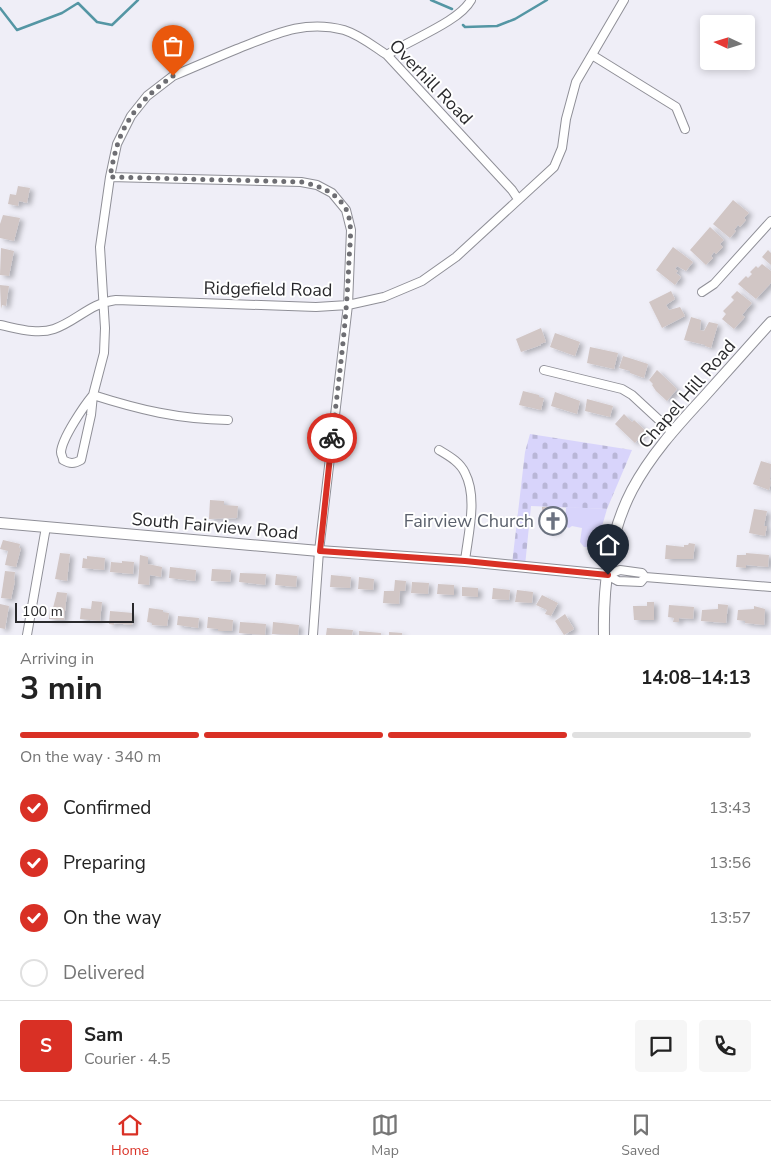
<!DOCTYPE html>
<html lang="en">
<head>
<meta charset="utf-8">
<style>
  body { margin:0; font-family:"Nunito Sans",sans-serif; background:#f6f6f6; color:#222; height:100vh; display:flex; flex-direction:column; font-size:19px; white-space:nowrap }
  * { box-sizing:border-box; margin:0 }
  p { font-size:16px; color:#767676 }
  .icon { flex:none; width:28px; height:28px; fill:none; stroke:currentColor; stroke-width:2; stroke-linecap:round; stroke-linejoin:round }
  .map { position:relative; height:635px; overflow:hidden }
  .drawer { display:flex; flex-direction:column; background:#fff; flex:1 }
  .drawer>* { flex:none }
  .needle { width:32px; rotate:274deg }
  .buttons { position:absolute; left:700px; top:15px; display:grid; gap:10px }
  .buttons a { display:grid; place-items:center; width:55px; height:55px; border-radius:5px; background:#fff; box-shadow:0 2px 8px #0003; font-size:25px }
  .scale { position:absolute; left:15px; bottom:12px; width:119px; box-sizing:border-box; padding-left:5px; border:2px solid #29292c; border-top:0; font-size:14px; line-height:18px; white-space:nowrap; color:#29292c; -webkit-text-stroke:4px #fff; paint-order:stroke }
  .pin { position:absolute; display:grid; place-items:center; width:42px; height:42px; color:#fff; margin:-51px -21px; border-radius:50% 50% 50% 0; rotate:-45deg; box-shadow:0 0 5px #0007 }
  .pin .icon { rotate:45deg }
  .courier { position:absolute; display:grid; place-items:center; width:50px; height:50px; margin:-25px; border:4px solid #d93025; border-radius:50%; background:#fff; color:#222; box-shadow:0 1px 6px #0007 }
  .summary em { font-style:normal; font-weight:700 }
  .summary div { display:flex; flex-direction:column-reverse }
  .summary { display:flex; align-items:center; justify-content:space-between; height:85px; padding:0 20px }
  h1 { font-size:32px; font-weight:700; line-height:38px }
  .bar { display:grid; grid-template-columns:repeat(4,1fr); gap:8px 5px; align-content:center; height:60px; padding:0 20px }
  .bar i { height:6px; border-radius:4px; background:#e0e0e0 }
  .bar .active { background:#d93025 }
  .bar p { grid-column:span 4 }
  .line { display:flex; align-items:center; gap:12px; padding:0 20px; border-top:1px solid #e0e0e0 }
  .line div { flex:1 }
  .round { display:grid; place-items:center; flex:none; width:52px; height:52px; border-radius:5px; background:#f6f6f6 }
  ol { padding:0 20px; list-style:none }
  li { display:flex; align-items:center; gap:15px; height:55px }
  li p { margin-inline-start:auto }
  li .icon { padding:5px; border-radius:50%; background:#d93025; color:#fff; stroke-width:4 }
  li:last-child { color:#767676 }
  li i { width:28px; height:28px; border:2px solid #e0e0e0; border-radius:50% }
  .tabs { display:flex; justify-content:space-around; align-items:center; height:70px; border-top:1px solid #e0e0e0; background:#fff; font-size:14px; color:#767676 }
  .tabs a { display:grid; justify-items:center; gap:2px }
  .tabs .active { color:#d93025 }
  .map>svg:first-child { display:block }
  .cemetery { fill:url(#cemetery-stones) }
  .park { fill:#d8d4fb }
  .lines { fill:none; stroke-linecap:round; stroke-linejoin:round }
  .stream { stroke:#5496a4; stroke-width:2.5 }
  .building { fill:#d1c6c5; filter:url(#shadow) }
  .minor-casing { stroke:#8f8f97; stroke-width:10 }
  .tertiary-casing { stroke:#8f8f97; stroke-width:12 }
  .minor { stroke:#fff; stroke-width:8 }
  .tertiary { stroke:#fff; stroke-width:10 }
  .done { stroke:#6e6e73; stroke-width:5; stroke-dasharray:0 9 }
  .route { stroke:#d93025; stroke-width:6 }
  .labels { text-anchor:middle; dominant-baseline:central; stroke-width:4; stroke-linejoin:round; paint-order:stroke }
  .street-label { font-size:18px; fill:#29292c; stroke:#fff }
  .worship-label { font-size:18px; fill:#5b616d; stroke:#fff; text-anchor:end }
</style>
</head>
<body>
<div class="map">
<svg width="771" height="635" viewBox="0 0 771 635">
  <defs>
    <pattern id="cemetery-stones" width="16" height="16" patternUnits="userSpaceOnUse" patternTransform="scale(1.25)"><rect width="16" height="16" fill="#d8d4fb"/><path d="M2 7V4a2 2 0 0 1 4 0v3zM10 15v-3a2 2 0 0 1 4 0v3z" fill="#b9b6d7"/></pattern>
    <filter id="shadow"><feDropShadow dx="4" dy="2.5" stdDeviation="2.5" flood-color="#0004"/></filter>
  </defs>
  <rect width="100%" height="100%" fill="#efeef7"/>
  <path class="cemetery" d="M530,434l102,16 -25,59 -76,-3 -6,60 -13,-2 13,-112z"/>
  <path class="park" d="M566,507l41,2 -11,38h-12l-4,-5 2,-14 -10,-2 -3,2 -4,-2z"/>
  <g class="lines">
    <path class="stream" d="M431,0l21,9
      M0,8l17,22 45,-17 16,-10 19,19 15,3 26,-25
      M463,25l2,2 32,-1 18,-7 32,-19"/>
  </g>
  <path class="building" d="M18,186l12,2 -3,15 -8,-2 -1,5 -10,-2 2,-10 6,1z
    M733,200l16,13 -5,5 2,2 -6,7 -2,-2 -4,5 2,1 -6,7 -17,-14z
    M3,215l17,3 -6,23 -14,-3v-14z
    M710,227l14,13 -4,4 3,3 -7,7 -2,-2 -3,4 2,2 -7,7 -16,-15z
    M673,247l20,15 -7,9 -9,-5 -2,3 3,2 -2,2 5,4 -6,8 -19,-15z
    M1,248l13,3 -5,25 -9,-1z
    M768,250l3,3v12l-9,-8z
    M762,264l9,7v12l-15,16 -18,-15 8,-8 2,2 4,-4 -2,-2 6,-6 2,2z
    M0,285l9,1 -3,20 -4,-1 -1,4z
    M671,291l4,8 -9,6 3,5 11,-3 5,9 -23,12 -13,-26z
    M737,291l15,12 -10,12 3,2 -11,12 -12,-10 4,-5 -3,-3 11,-11 -3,-3z
    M691,317l10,3 -1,10 4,1 5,-9 9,2 -7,24 -6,-2v-1l-21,-5z
    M541,328l5,14 -6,2 1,1 -20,7 -5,-13z
    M555,333l25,9 -5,14 -25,-9z
    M590,347l28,6 -4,16 -27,-6z
    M623,356l25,8 -4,14 -14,-5v-2l-11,-3z
    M657,370l20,19 -10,12 -11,-10 -4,-6 1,-1 -4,-4z
    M523,391l16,4v2l5,1 -3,12 -22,-5z
    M555,392l25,9 -3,13 -26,-8z
    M587,399l26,7 -3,11 -25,-6z
    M624,414l8,8 2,-2 12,11 -11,12 -20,-19z
    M761,461l10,3 -1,15 1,4 -2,7 -16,-6z
    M210,500l14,1v4l14,1 -1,12 -28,1z
    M542,507h5l-1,12 -3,-1 1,-7 -2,-1z
    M754,509l13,2 -3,15h3l-2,10 -16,-3z
    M549,511h10l-2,21 -4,-1v2l-6,-2z
    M3,540l17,4 -1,4h2l-5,19 -11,-2 3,-14 -8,-2z
    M689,543l6,1 -2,15h-28l1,-14 18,2v-2h4z
    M60,553l10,1 -3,27 -12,-2z
    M746,553l23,2 -1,12 -22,-2v3l-10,-1 1,-12h9z
    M140,555l8,2v7l14,3 -1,10 -11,-2 -1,10 -11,-1z
    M87,556l18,2 -1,12 -22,-2 1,-10 4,1z
    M122,561l12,1 -1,12 -23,-2 1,-10 11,1z
    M170,567l26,3 -1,11 -26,-3z
    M212,569l19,1 -1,12 -19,-1z
    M5,571l10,1 -1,8 1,1 -4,18 -10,-1z
    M240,573l26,1 -1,11 -26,-3z
    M276,574l21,2 -1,11 -21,-2z
    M331,575l20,2 -1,11 -20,-1z
    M359,577l15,2 -1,11 -15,-1z
    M395,580l11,1 -1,10h-5l-1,13 -16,-1 1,-12h10z
    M412,582l17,1 -1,11 -17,-1z
    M438,584l16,1v10l-17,-1z
    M462,587l16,1v9l-16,-1z
    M493,588l17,2 -1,10 -17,-1z
    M517,590l16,2 -1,11 -17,-1z
    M57,592l10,1 -3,27 -15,-1 1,-11h3z
    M542,595l16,8 -7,13 -6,-2 2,-4 -11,-5z
    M92,601l10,1 -2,19 -20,-2 1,-11 10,1z
    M647,602h7v18h-20l-1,-14h14z
    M0,604l9,2 -4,23 -5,-1z
    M718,604l10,1 -2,18 -25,-2 1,-11 16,-1z
    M669,605l25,2 -1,12 -14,-1v4h-6l1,-4 -6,-1z
    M754,606l11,3 -1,16 -19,-2v-2l-8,-1 1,-10 16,-1z
    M149,608l14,2v2l6,1 -2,13 -15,-1v-2l-5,-1z
    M110,611l23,2 -1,12 -18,-2v2l-5,-1z
    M565,614l9,15 -10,6 -9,-14z
    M178,616l21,2 -1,10 -21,-3z
    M208,617l25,3 -1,11h-14v-2l-11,-1z
    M240,622l26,2 -1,11 -26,-2z
    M273,622l26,3 -1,10 -26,-1z
    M327,628l26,2 -1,5h-26z
    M359,631l22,2v2h-22z
    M389,632l13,1v2h-13z"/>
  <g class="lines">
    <defs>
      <path id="minor" d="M387,55c22,-15 72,-33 84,-55
        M592,55l84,52 9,22
        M110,177l191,5 16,3 15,8 14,17 5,20 -3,75 -29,246 -6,84
        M702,292l12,-8 57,-63
        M0,325c16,3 37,10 54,4 23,-8 36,-26 62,-29l200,7 32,-2 36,-8 38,-16 34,-24 98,-90 8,-19 4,-29 10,-37 48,-82
        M544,370l78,19 10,6 40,37
        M228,420c-50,-1 -88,-10 -135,-25 -9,11 -31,43 -32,57 0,3 2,5 2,8 7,4 11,4 18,0l10,-45 2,-20 11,-42 1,-25 -5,-81 10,-70 7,-33 14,-28 16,-20 26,-20c21,-9 42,-18 64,-27 36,-14 67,-30 107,-19 16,5 29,16 43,25l125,135 6,9
        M439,450c10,6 21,12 26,23 13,25 3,61 0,88
        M607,575l11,6 23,1 4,-5
        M607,575l13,-5 22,3 3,4
        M645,577l126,10
        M27,635l19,-108"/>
      <path id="tertiary" d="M0,523l319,28 146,10 142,14
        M604,635c-1,-49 5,-101 28,-145 18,-34 44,-63 70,-91 23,-26 46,-51 69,-77"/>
    </defs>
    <use href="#minor" class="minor-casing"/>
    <use href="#tertiary" class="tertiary-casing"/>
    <use href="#minor" class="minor"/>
    <use href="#tertiary" class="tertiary"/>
  </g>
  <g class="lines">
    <path class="done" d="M173,76c-25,17 -47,40 -56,70 -3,10 -5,20 -7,31l192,5c18,4 34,10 44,27 7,14 4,34 3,50 -2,60 -10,119 -17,179"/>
    <path class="route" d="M332,438l-12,113 145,10 143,14"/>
  </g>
  <defs>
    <symbol id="church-ring" viewBox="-11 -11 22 22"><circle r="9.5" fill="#fff" stroke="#6b7280" stroke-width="1.5"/><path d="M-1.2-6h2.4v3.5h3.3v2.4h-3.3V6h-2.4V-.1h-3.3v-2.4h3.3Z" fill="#6b7280"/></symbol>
  </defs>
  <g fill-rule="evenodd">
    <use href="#church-ring" x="537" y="505" width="32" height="32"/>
  </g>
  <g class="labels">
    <g class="street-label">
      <text transform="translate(431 82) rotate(46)">Overhill Road</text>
      <text transform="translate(268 289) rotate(1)">Ridgefield Road</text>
      <text transform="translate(687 394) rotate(-49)">Chapel Hill Road</text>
      <text transform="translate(215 526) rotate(5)">South Fairview Road</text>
    </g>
    <g class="worship-label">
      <text x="534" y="521">Fairview Church</text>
    </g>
  </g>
</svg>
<div class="buttons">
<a><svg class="needle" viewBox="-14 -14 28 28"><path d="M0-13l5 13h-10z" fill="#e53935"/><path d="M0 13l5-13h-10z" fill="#767676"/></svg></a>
</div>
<div class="scale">100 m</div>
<div class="pin" style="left:173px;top:76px;background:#ea580c"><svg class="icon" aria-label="bag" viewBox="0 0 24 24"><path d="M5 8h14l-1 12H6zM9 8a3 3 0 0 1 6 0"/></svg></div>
<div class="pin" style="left:608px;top:575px;background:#1f2937"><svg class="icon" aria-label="home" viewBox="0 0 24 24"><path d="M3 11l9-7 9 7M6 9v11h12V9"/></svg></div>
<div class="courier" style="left:332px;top:438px"><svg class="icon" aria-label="bike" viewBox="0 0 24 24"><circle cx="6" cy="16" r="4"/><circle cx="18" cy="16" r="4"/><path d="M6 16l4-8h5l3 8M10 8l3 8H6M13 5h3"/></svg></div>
</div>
<section class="drawer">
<div class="summary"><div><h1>3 min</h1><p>Arriving in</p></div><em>14:08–14:13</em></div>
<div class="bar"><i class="active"></i><i class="active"></i><i class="active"></i><i></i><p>On the way · 340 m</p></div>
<ol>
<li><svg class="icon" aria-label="check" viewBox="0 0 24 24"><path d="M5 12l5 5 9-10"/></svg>Confirmed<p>13:43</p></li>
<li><svg class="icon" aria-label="check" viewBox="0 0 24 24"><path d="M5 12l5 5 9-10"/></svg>Preparing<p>13:56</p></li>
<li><svg class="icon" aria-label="check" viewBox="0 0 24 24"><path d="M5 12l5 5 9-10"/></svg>On the way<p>13:57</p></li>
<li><i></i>Delivered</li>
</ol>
<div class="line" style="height:90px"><b class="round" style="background:#d93025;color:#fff">S</b><div><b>Sam</b><p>Courier · 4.5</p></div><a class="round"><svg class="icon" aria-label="chat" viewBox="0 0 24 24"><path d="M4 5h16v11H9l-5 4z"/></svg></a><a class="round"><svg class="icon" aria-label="phone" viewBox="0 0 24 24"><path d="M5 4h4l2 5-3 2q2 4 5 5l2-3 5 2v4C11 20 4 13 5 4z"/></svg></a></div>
</section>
<nav class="tabs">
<a class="active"><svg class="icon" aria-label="home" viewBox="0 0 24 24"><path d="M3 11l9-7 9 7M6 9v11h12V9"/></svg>Home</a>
<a><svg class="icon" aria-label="map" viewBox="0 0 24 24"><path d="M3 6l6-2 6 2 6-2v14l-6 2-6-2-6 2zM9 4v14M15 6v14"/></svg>Map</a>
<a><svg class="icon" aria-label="saved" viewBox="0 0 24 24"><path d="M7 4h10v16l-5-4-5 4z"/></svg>Saved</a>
</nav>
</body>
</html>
